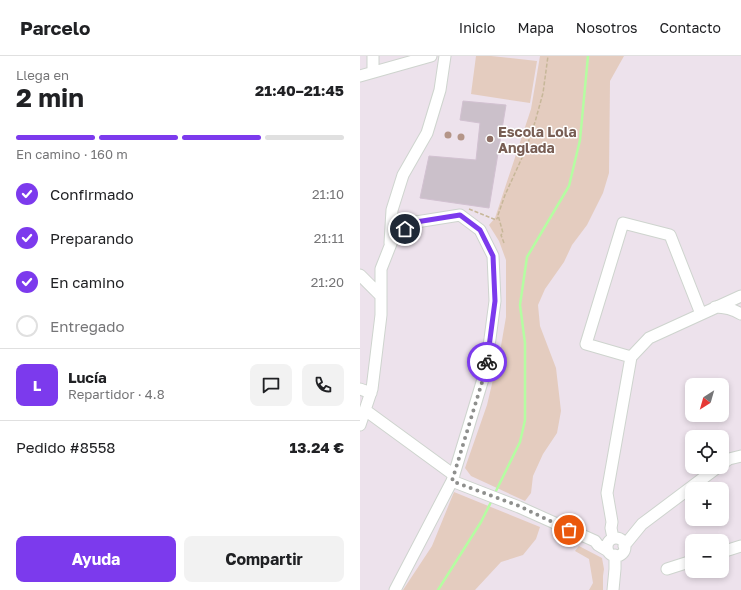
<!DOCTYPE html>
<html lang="es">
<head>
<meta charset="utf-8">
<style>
  body { margin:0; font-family:"Golos Text",sans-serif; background:#f2f2f2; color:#202124; height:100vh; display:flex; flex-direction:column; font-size:15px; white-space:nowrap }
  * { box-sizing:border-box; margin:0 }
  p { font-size:13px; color:#757577 }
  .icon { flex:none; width:22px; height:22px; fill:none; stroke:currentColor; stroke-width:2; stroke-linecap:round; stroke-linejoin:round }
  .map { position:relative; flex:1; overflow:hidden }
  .drawer { display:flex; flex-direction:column; background:#fff; width:360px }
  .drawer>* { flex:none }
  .needle { width:26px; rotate:217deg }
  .buttons { position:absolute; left:325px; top:322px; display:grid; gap:8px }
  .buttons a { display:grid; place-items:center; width:44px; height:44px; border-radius:8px; background:#fff; box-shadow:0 2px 6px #0003; font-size:20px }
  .pin { position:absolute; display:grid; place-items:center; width:34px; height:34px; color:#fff; margin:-17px; border:2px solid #fff; border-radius:50%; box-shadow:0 1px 4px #0007 }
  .courier { position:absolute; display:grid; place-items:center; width:40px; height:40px; margin:-20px; border:3px solid #7c3aed; border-radius:50%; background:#fff; color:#222; box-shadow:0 1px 5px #0007 }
  .headline em { font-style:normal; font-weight:700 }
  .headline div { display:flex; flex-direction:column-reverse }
  .headline { display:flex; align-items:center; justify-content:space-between; height:68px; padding:0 16px }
  h1 { font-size:26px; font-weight:700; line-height:30px }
  .bar { display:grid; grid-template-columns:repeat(4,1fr); gap:6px 4px; align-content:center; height:48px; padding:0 16px }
  .bar i { height:5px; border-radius:3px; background:#e0e0e0 }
  .bar .current { background:#7c3aed }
  .bar p { grid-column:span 4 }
  .line { display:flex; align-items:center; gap:10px; padding:0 16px; border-top:1px solid #e0e0e0 }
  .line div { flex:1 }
  .round { display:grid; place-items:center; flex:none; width:42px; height:42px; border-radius:8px; background:#f2f2f2 }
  ol { padding:0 16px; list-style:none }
  li { display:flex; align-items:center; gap:12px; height:44px }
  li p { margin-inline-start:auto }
  li .icon { padding:4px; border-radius:50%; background:#7c3aed; color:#fff; stroke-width:4 }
  li:last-child { color:#757577 }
  li i { width:22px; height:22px; border:2px solid #e0e0e0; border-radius:50% }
  .button { display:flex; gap:8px; margin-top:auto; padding:8px 16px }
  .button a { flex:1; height:46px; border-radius:8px; background:#7c3aed; color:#fff; font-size:16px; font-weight:700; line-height:46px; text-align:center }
  .button a+a { background:#f2f2f2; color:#202124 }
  header { display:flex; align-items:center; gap:24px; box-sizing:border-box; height:56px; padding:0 20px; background:#fff; border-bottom:1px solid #e0e0e0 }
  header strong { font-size:19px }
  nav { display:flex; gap:22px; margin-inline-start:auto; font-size:14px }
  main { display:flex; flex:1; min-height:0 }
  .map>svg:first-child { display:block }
  .green { fill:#e4ccbf }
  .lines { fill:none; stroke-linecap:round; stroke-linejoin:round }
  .stream { stroke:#b5fda2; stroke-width:2.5 }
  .building { fill:#cbc0ca; stroke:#d2c1d1 }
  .minor-casing { stroke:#ced4ce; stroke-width:13 }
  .path { stroke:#c7b799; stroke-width:1.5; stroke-dasharray:4 2; stroke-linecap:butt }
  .minor { stroke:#fff; stroke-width:11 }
  .tree { fill:#b49588 }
  .done { stroke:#8e8f8d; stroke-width:4; stroke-dasharray:0 7.2 }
  .route { stroke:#7c3aed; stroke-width:5 }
  .education-dot { fill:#8d6e63; stroke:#fff; stroke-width:1.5 }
  .labels { text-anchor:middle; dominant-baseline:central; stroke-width:3; stroke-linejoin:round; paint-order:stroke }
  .education-label { font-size:14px; font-weight:bold; fill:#785e54; stroke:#fff; text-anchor:start }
</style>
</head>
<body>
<header>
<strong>Parcelo</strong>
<nav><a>Inicio</a><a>Mapa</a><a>Nosotros</a><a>Contacto</a></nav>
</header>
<main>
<section class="drawer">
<div class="headline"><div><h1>2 min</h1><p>Llega en</p></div><em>21:40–21:45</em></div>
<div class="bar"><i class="current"></i><i class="current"></i><i class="current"></i><i></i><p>En camino · 160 m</p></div>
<ol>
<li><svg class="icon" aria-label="check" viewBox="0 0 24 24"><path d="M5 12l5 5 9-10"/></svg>Confirmado<p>21:10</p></li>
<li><svg class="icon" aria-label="check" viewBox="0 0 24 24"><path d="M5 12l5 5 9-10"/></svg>Preparando<p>21:11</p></li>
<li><svg class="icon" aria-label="check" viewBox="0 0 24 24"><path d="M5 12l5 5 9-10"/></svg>En camino<p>21:20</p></li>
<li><i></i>Entregado</li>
</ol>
<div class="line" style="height:72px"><b class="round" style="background:#7c3aed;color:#fff">L</b><div><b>Lucía</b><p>Repartidor · 4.8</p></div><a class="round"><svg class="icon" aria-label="chat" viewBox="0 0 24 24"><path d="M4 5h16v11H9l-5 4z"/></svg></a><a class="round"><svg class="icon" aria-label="phone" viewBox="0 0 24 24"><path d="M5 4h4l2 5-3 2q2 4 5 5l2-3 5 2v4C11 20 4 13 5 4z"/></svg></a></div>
<div class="line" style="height:52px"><div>Pedido #8558</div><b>13.24 €</b></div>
<div class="button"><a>Ayuda</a><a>Compartir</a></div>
</section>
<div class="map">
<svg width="381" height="534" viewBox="0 0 381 534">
  <rect width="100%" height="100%" fill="#ede2ec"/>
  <path class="green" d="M116,0h15l46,5 -7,42 -59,-9z
    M180,0h84l-14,25 -1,92 -6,20 -16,32 -15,20 -8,17 -19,27 -7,16 2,21 16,42 5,43 -4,22 -14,21 -10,22 -2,17 -6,8 -54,-25 -6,-8 22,-63 14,-59 5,-29v-57l-7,-19 -10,-16 6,-7 36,-109z
    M94,436l86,35 -4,12 -13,16 -22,7 -26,28h-72l29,-44z
    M219,490l23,12 2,11 -1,7v14h-14l4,-7 -4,-24 -14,-8z"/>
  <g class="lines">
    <path class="stream" d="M134,439l26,-53 5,-22v-77l-5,-38 7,-48 42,-71 11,-46 8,-84
      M78,534l43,-68 11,-22"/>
  </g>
  <path class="building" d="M103,45l43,4 -17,103 -69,-10 9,-42 47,4 4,-37 -20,-3z"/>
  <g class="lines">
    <defs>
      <path id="minor" d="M13,16v-16
        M0,20l71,-20
        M30,187l2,-33 11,-35 24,-42 13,-43 5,-34
        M0,219l21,21
        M355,251c10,0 18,2 26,7
        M271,301l-45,-13 37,-121 47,12 31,79
        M0,333l11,4
        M5,354l89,65
        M0,369l12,-36 9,-74v-46l13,-33 22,-14 44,-7 20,15 13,26 2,45 -9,68 -34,112 -57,109
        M362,408l7,-5 12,-3
        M92,425l67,26 76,34 3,4 10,6
        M253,482l-2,-10 1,-6 -5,-29 24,-136 18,-19 92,-42
        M247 491a9 9 0 1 1 18 0a9 9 0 1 1-18 0Z
        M264,490l18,-22 76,-57
        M362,496l19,-6
        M307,513l25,-8
        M253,534l2,-21v-14"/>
    </defs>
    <use href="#minor" class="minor-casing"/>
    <path class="path" d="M109,153l27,11 2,-3
      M144,187l-3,-8 2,-2 -5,-18 7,-20 21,-46 9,-27 8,-29 5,-37"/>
    <use href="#minor" class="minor"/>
  </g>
  <g class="tree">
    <circle cx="88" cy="79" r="3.5"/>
    <circle cx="101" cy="81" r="3.5"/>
  </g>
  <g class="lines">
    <path class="done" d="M127,306l-1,7 -34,112 67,25 50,24"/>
    <path class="route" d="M45,173l11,-7 44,-7 20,15 13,26 2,45 -8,61"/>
  </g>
  <circle class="education-dot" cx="130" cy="83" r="4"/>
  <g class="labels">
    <g class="education-label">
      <text x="138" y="75">Escola Lola<tspan x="138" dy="16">Anglada</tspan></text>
    </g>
  </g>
</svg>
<div class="buttons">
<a><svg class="needle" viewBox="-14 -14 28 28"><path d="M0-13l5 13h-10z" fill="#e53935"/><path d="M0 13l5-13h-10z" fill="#757577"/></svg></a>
<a><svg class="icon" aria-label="locate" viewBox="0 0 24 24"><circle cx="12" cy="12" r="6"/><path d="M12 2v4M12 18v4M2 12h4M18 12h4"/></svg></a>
<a>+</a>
<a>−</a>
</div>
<div class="pin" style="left:209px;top:474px;background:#ea580c"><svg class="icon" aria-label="bag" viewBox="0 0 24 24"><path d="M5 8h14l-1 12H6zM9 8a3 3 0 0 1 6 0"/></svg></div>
<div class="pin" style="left:45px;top:173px;background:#1f2937"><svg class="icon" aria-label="home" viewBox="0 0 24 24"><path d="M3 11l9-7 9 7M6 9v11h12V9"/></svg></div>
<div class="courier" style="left:127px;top:306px"><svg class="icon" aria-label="bike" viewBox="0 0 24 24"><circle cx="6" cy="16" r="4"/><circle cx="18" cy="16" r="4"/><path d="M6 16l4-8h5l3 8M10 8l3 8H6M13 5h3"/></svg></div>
</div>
</main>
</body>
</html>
